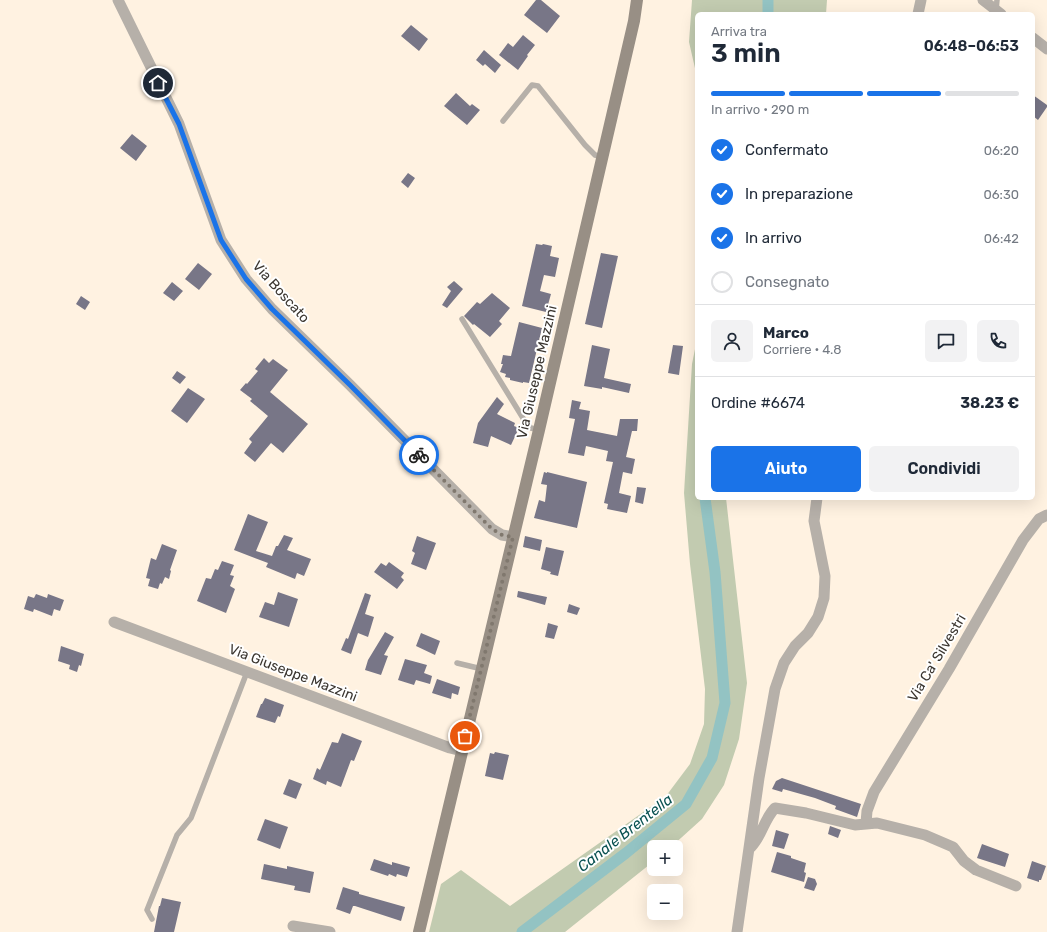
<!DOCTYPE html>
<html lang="it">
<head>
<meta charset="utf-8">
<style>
  body { margin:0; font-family:Rubik,sans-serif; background:#f2f2f3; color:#1f2937; height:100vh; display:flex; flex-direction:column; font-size:15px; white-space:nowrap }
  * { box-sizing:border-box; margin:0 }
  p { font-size:13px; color:#747a83 }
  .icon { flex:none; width:22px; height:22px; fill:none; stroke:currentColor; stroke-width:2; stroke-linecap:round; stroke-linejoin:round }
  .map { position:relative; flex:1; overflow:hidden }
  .details { position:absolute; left:695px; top:12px; width:340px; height:488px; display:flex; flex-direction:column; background:#fff; border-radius:6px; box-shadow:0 4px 16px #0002 }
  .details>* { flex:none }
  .controls { position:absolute; left:647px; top:840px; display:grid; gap:8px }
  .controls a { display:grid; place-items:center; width:36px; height:36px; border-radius:6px; background:#fff; box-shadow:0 4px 16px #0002; font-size:20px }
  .pin { position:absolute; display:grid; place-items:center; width:34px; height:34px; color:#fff; margin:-17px; border:2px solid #fff; border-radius:50%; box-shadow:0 1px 4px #0007 }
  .courier { position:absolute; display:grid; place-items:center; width:40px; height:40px; margin:-20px; border:3px solid #1a73e8; border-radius:50%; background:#fff; color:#222; box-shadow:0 1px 5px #0007 }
  .head em { font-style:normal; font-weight:600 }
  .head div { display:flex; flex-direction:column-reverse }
  .head { display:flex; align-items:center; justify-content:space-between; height:68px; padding:0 16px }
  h1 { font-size:26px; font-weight:600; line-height:30px }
  .bar { display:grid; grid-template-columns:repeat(4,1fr); gap:6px 4px; align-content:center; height:48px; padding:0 16px }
  .bar i { height:5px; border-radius:3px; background:#e0e1e3 }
  .bar .on { background:#1a73e8 }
  .bar p { grid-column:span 4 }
  .line { display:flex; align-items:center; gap:10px; padding:0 16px; border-top:1px solid #e0e1e3 }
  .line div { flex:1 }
  .round { display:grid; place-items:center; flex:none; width:42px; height:42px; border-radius:6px; background:#f2f2f3 }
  ol { padding:0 16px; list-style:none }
  li { display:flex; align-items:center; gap:12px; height:44px }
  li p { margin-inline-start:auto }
  li .icon { padding:4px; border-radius:50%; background:#1a73e8; color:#fff; stroke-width:4 }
  li:last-child { color:#747a83 }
  li i { width:22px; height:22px; border:2px solid #e0e1e3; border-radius:50% }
  .cta { display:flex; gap:8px; margin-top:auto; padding:8px 16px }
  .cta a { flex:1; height:46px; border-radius:6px; background:#1a73e8; color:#fff; font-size:16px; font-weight:600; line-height:46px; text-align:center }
  .cta a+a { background:#f2f2f3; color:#1f2937 }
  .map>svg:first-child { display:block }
  .green { fill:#c2cbb0 }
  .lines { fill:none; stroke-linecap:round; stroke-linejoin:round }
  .canal { stroke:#93c3c3; stroke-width:11 }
  .building { fill:#787687 }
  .lane { stroke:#b6b0a9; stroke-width:5.5 }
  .street { stroke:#b6b0a9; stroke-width:11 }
  .secondary { stroke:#988f85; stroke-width:12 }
  .done { stroke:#80786e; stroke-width:4; stroke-dasharray:0 7.2 }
  .route { stroke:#1a73e8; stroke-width:5 }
  .labels { text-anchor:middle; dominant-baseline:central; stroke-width:4; stroke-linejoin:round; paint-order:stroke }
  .street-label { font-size:14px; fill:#3b3630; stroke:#fff }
  .water-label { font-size:15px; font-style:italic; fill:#0a5252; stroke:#fff }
</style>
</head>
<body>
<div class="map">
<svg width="1047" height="932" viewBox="0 0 1047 932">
  <rect width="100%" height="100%" fill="#fff2e1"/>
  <path class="green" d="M692,0h135l-1,14h-129v63l-8,-35z
    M697,339v159h29l21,185 -8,56 -15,46 -22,34 -31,28h-17v14l-89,71h-136l12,-48 20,-14 49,36 156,-110 24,-32 14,-40 1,-35 -15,-125 -6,-71 8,-129z"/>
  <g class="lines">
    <path class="canal" d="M768,14v-14
      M522,932l104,-79 60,-49 26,-46 13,-55 -10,-131 -10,-74"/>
  </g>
  <path class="building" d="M536,0h5l19,16 -13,17 -23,-18z
    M411,25l17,14 -9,12 -18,-15z
    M523,35l12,10 -8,10 1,1 -10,14 -19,-15 9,-12 5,4z
    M484,50l17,15 -6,8 -10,-9 -2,2 -7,-6z
    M456,93l14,13 2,-2 8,6 -13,15 -23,-19z
    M1033,95l14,10v2l-9,13 -5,-4z
    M132,134l15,12 -11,15 -16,-13z
    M408,173l7,5 -7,10 -7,-6z
    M536,244l6,1 1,-1 9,2 -2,10 9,2 -4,19 -11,-2 -4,16 11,3 -5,18 -24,-6z
    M601,253l17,3 -16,72 -17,-4z
    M198,263l14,11 -13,16 -14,-11z
    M454,281l9,8 -16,19 -5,-3 9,-14 -4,-4z
    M172,282l11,9 -9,10 -11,-8z
    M492,293l18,15 -11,13 3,3 -12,13 -16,-13 -1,1 -9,-9 13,-14 3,2z
    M81,296l9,6 -5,8 -9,-6z
    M519,322l23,6 -13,55 -6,-1v1l-13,-3v-2l-5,-1 1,-3 -6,-2 3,-8h-2l2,-9 8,1z
    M592,345l18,4 -6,29 27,6 -2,9 -27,-6v2l-18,-3z
    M673,345l10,1 -4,29 -11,-2z
    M264,358l5,5 4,-4 15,11 -18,22 38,32 -25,29 -12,-10 -16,19 -11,-9 8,-11 -3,-3 19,-23 -18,-15 2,-2 -12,-9 6,-7 1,1 11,-13 -3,-2z
    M177,371l9,6 -6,7 -8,-6z
    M188,388l17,11 -18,24 -16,-12z
    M497,397l7,7 -7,10 18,9 -1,3 5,2 -8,17 -20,-9 -3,11 -15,-4 5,-20z
    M572,400l9,2 -2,7 11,2 -3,19 30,6 3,-17h18l-1,12h-5l-6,26 9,2 -3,15 -9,-2 -4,21 12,3 -4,17 -20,-4 1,-5 -4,-1 9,-41 -7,-1 2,-10 -22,-5 -2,10 -16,-3 7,-34 -6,-1z
    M544,472l3,1v-1l40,10 -10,46 -43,-10 5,-18 6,2 2,-17 -6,-1z
    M637,487l9,1 -3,16 -8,-2z
    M248,514l20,8 -12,29 16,5 4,-10h2l6,-11 9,3 -6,12 24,9 -7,17 -7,-3 -2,6 -29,-12 2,-4 -34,-13z
    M417,536l19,7 -10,27 -15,-6 4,-11 -3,-2z
    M525,536l17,4 -2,11 -17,-4z
    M162,544l15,6 -7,20 1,1 -2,8 -4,-2 -3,7 -2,-1 -2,6 -10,-3 2,-7 -4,-1 5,-20 5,2z
    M546,547l18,4 -6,25 -8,-2 1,-2 -10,-3z
    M222,561l12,4 -4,10 4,1 -4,10 5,3 -9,24 -29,-12 9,-23 5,1 4,-10 3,1z
    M389,562l15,11 -3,4 3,3 -7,9 -23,-17 7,-9 5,3z
    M518,591l29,6 -2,8 -28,-8z
    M278,592l20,7 -9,28 -30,-10 6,-15 9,3z
    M365,593l6,2 -6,19 9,3 -6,20 -10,-4 -7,21 -10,-4 5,-12 2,1z
    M36,594l11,4 1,-4 16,6 -4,11 -6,-2 -2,7 -18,-7 -1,3 -9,-3 4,-13 6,2z
    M569,604l11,4 -3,7 -10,-3z
    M548,623l10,3 -4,13 -9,-2z
    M385,632l9,5 -10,18 4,1 -7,19 -16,-5 3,-10z
    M421,633l19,8 -5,14 -19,-9z
    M61,646l23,8 -3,12 -2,-1 -2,7 -8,-3 1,-4 -12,-4z
    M405,659l22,6 -3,8 8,3 -2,8 -14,-4 -2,5 -16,-5z
    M437,679l23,8 -2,8 -6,-2 -1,6 -19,-6z
    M265,698l19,7 -4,12 -2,-1 -3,7 -19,-6 5,-13h1z
    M342,733l20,8 -8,20 -3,-1 -10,27 -14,-6 -1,4 -13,-6 4,-11 3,2 12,-28 6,1z
    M495,752l14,3 -6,25 -18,-4 5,-23 4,1z
    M782,778l79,26 -4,13 -22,-8 1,-3 -21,-8 -32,-9 -1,3 -10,-3 4,-8z
    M289,779l13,5 -6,15 -13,-5z
    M265,819l23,8 -8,22 -23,-9z
    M830,826l11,4 -3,8 -10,-4z
    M776,830l13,4 -5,15 -12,-3z
    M982,844l27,10 -4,13 -28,-9z
    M777,852l14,4v2l15,5 -2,9 2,1 -2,9 -33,-10z
    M374,859l18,6v-3l18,5 -3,10 -10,-3 -1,3 -7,-3 -1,2 -18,-6z
    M1032,861l14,5 -5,14h-2v2l-12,-4z
    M264,864l23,5v-3l27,6 -4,21 -16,-3 1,-4 -34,-7z
    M808,877l7,2 2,5 -3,7 -10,-3z
    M343,887l16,5v2l46,13 -4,14 -46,-15h-2l-3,8 -14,-5z
    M162,898l19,4 -7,30h-20l5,-26h1z"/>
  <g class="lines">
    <path class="lane" d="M996,10l1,-10
      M503,121l29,-36 6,1 47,59 10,10 7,2
      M462,319l64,104 5,5 8,2
      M457,663l25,6
      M152,919l-5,-9 30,-75 14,-17 56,-146"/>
    <path class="street" d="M118,0l61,124 42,116 25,39 26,30 78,76 142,144 10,6 11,2
      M983,0l18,14
      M918,14l3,-14
      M1033,38l14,11
      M114,622l336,126 12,3
      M866,823l1,-12 7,-19 75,-123 74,-129 16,-21 8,-4
      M751,847c11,-11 13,-28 24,-39l31,5 49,12 22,-2 48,12 28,12 11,14 12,9 40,16
      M293,926l37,6
      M737,932l22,-154 16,-89 9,-26 11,-17 13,-13 10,-16 6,-19 1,-22 -11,-55 3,-23"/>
    <path class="secondary" d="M419,932l120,-502 95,-409 3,-21"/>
  </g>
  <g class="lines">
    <path class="done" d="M419,455l73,74 10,6 11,2 -48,199"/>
    <path class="route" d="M158,83l21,41 42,116 25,39 26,30 78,76 69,70"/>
  </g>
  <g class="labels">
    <g class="street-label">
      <text transform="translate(281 292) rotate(48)">Via Boscato</text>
      <text transform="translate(537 372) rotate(-77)">Via Giuseppe Mazzini</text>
      <text transform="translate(937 658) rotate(-59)">Via Ca' Silvestri</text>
      <text transform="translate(293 673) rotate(21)">Via Giuseppe Mazzini</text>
    </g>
    <g class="water-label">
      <text transform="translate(625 833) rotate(-38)">Canale Brentella</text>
    </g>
  </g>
</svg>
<div class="controls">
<a>+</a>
<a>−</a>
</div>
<div class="pin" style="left:465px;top:736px;background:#ea580c"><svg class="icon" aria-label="bag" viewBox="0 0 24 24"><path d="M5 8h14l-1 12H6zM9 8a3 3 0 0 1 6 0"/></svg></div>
<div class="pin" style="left:158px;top:83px;background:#1f2937"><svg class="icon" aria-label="home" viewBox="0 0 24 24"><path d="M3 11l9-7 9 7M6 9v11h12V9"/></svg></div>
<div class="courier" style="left:419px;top:455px"><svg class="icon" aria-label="bike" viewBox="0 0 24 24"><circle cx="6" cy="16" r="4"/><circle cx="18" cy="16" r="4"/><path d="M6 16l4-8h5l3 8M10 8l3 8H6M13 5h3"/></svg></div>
<section class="details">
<div class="head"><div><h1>3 min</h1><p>Arriva tra</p></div><em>06:48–06:53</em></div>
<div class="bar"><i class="on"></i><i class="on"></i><i class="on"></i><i></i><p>In arrivo · 290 m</p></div>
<ol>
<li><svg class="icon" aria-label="check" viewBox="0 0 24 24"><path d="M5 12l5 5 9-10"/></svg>Confermato<p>06:20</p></li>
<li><svg class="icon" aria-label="check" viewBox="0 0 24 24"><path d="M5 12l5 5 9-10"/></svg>In preparazione<p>06:30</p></li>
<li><svg class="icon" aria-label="check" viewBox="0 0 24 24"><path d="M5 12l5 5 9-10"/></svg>In arrivo<p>06:42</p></li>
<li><i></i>Consegnato</li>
</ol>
<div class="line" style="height:72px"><a class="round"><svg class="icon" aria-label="person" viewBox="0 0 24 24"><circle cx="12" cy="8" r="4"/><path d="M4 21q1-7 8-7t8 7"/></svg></a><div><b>Marco</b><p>Corriere · 4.8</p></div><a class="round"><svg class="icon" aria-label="chat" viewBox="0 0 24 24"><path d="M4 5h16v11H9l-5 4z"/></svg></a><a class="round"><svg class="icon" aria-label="phone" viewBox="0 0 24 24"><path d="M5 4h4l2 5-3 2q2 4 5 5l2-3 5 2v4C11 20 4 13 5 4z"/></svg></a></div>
<div class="line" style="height:52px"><div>Ordine #6674</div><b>38.23 €</b></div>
<div class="cta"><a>Aiuto</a><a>Condividi</a></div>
</section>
</div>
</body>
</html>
